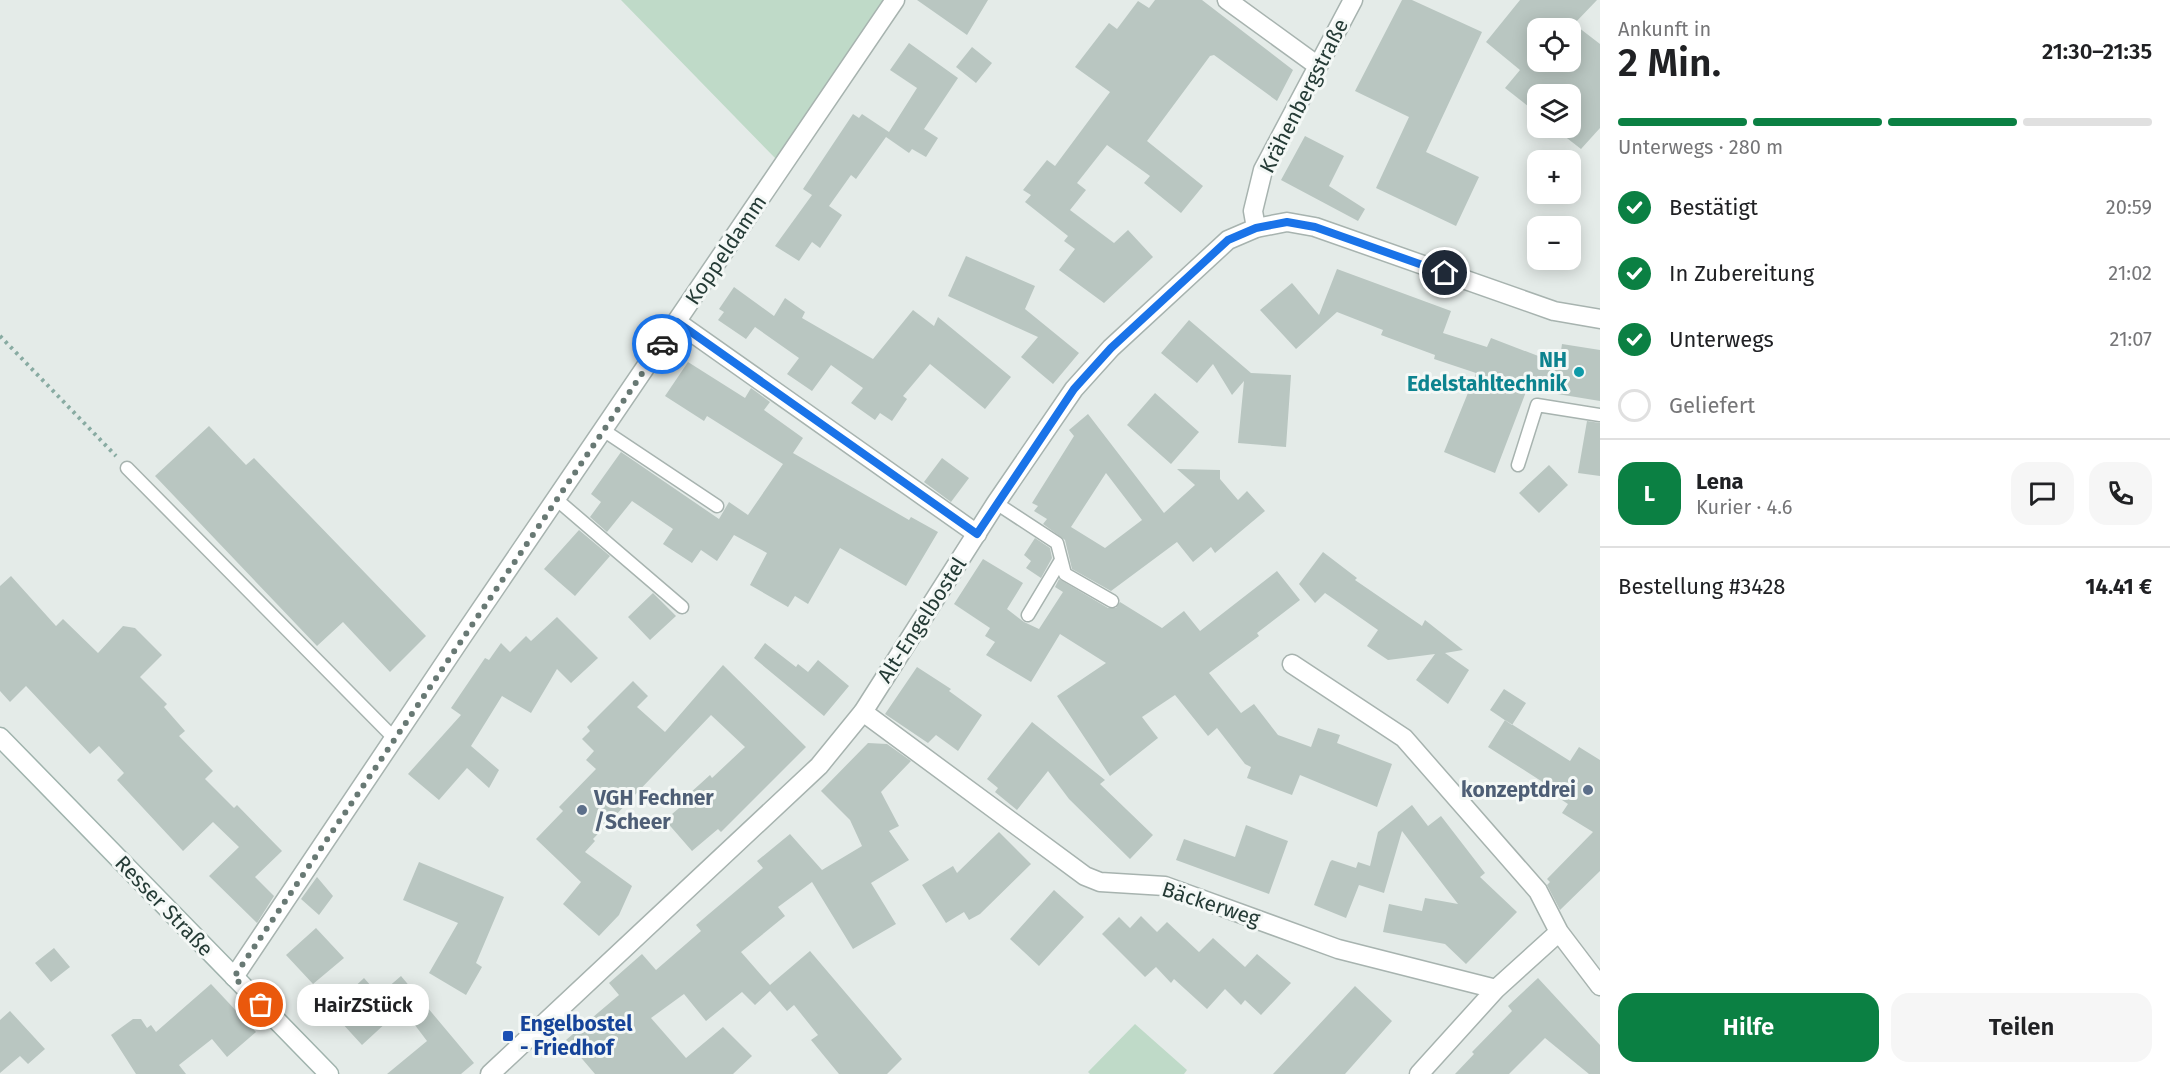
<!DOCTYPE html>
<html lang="de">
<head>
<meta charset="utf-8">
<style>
  body { margin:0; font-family:"Fira Sans",sans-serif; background:#f6f6f6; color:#202124; height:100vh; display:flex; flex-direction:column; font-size:22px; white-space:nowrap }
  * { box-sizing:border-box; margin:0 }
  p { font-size:20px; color:#757577 }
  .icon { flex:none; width:33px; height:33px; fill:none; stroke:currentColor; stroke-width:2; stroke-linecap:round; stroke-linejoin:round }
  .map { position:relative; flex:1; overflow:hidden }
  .details { display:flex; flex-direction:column; background:#fff; width:570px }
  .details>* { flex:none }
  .controls { position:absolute; left:1527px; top:18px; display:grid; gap:12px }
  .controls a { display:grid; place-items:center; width:54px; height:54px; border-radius:12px; background:#fff; box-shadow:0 3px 15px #0003; font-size:30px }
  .pin { position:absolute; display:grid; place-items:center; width:51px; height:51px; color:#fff; margin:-26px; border:3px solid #fff; border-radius:50%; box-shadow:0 2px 6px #0007 }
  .courier { position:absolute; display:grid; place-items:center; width:60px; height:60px; margin:-30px; border:4px solid #1a73e8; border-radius:50%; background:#fff; color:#222; box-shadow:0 2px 8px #0007 }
  .bubble { position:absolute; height:42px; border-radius:18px; background:#fff; box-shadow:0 3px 15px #0003; font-size:20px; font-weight:600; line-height:42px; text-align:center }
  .overview em { font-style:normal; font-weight:600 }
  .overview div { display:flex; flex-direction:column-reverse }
  .overview { display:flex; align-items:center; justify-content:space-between; height:102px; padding:0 18px }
  h1 { font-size:39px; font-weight:600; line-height:45px }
  .bar { display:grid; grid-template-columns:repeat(4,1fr); gap:9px 6px; align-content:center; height:72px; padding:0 18px }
  .bar i { height:8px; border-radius:4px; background:#e0e0e0 }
  .bar .on { background:#0b8043 }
  .bar p { grid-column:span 4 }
  .line { display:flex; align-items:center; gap:15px; padding:0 18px; border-top:2px solid #e0e0e0 }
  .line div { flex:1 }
  .round { display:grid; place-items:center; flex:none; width:63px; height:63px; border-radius:18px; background:#f6f6f6 }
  ol { padding:0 18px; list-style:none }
  li { display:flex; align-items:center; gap:18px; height:66px }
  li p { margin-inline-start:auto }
  li .icon { padding:6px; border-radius:50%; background:#0b8043; color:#fff; stroke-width:4 }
  li:last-child { color:#757577 }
  li i { width:33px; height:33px; border:3px solid #e0e0e0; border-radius:50% }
  .action { display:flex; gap:12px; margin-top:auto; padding:12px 18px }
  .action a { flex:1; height:69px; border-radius:18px; background:#0b8043; color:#fff; font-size:24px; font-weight:600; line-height:69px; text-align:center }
  .action a+a { background:#f6f6f6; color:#202124 }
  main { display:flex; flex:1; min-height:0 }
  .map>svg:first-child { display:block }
  .green { fill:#bfdac8 }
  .building { fill:#b9c6c1; fill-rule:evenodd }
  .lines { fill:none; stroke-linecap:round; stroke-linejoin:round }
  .service-casing { stroke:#a7b3af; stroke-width:15 }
  .minor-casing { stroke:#a7b3af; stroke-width:21 }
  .tertiary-casing { stroke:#a7b3af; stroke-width:21 }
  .secondary-casing { stroke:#a0b3ad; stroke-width:21 }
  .path { stroke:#88aba2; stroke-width:4; stroke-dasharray:3 4.5; stroke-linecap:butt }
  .service { stroke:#fff; stroke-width:12 }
  .minor { stroke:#fff; stroke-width:18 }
  .tertiary { stroke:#fff; stroke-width:18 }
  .secondary { stroke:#fff; stroke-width:18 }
  .done { stroke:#687974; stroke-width:6; stroke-dasharray:0 10.8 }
  .route { stroke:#1a73e8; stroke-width:8 }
  .culture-dot { fill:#0f9aa8; stroke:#f4f8f6; stroke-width:2 }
  .service-dot { fill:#5c6f8a; stroke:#f4f8f6; stroke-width:2 }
  .transit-dot { fill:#1a4fb4; stroke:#f4f8f6; stroke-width:2 }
  .labels { text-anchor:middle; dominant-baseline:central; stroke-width:6; stroke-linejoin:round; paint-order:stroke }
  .street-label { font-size:21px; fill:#253b36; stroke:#f4f8f6 }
  .culture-label { font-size:21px; font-weight:bold; fill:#0d838f; stroke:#f4f8f6; text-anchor:end }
  .service-label { font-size:21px; font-weight:bold; fill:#4e5e75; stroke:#f4f8f6; text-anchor:end }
  .transit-label { font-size:21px; font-weight:bold; fill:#164399; stroke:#f4f8f6; text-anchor:start }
</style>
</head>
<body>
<main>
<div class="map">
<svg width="1600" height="1074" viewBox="0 0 1600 1074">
  <rect width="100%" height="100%" fill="#e4ebe8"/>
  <path class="green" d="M621,0h265l-110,159z
    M1135,1024l52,46 -3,4h-94l-2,-2z"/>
  <path class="building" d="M917,0h71l-21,35z
    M1155,0h47l91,70 -16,31 -63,-46 -4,1 -63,85 56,45 -22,27 -37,-30 6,-7 -43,-31 -30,38 9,7 -16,20 44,33 14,-13 25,27 -49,46 -45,-33 16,-21 -11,-8 4,-5 -43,-34 6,-7 -8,-5 24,-30 8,6 55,-74 -35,-25 34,-44 8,6 21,-28 11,7z
    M1402,0h10l70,32 -56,120 53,25 -23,49 -80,-38 33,-71 -54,-26z
    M1520,0h77l-23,24 26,20v84l-19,21 -27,-21h16v-34h-32v20l-33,-26 15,-18 -34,-28zM1538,28h32v34h-32z
    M909,43l49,35 -34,51 14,9 -12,19 -14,-8 -3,4 -23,-16 -30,42 -5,-4 -22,31 13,9 -22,33 -8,-6 -13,19 -24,-15 37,-51 -9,-6 50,-75 6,4 3,-4 27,18 28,-44 -27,-18z
    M972,47l20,16 -16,20 -20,-16z
    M1305,136l39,20 -15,30 36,23 -7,12 -77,-41z
    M966,256l69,30 -10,23 54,44 -26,31 -32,-27 17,-20 -90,-41z
    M1337,269l114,42 -8,22 44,14 4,-9 68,26 3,-20 38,6v51l-73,-12 -32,84 -51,-21 32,-79 -42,-14 1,-4 -54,-20 2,-5 -46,-18 -41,37 -36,-39 32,-27 27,32z
    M734,287l40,29 11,-18 20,14 -3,6 71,41 40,-49 21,16 4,-9 73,60 -26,32 -55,-45 -27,32 4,3 -15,22 -12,-8 -5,7 -24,-17 12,-15 -32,-23 -19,26 -25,-17 12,-16 -44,-31 -9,12 -28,-19 6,-8 -5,-3z
    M1189,320l62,53 40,2 -5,72 -48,-4 6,-62 -12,14 -19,-31 -16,19 -36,-30z
    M688,362l57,36 6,-10 19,14 -6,8 39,28 -10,15 116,67 2,-3 27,15 -32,54 -66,-38 -32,56 -13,-8 -7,11 -38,-22 17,-32 -33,-18 -17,26 -16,-11 -9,13 -29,-19 10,-15 -41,-28 -25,31 -17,-15 11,-15 -10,-8 30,-42 98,67 10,-17 19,13 35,-51 -76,-48 -3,5 -39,-25z
    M1155,393l44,39 -28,32 -44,-39z
    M1088,414l76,99 31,-28 -18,-16 43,1v9l18,21 9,-9 18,20 -50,42 -4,-6 -18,15 -16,-20 -66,49 -39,-22 -7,-29 -22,-16 4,-5 -13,-8 4,-5 -6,-3 42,-67 -5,-6zM1106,473l36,47 -37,28 -34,-21z
    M1587,421l13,2v53l-22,-3z
    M209,426l37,39 8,-7 172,178 -36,36 -47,-50 -26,24 -162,-170z
    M942,458l27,20 -18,24 -27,-20z
    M1549,465l19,20 -29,28 -20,-20z
    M579,530l31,26 -35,40 -31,-27z
    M1035,538l15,10 2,10 -11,20 -15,-10 5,-7 -7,-6z
    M1323,552l34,26 -2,2 67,46 3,-6 38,30 -18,3 24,17 -21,34 -32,-24 19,-26 -47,6 -21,-14 11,-16 -53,-37 -10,10 -16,-19z
    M983,559l40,24 -16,26 17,13 15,7 24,-37 -8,-5 4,-8 49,29h8l4,-6 42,26 22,-17 16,20 77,-60 23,29 -43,33 2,3 -50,37 32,40 13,-9 24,31 33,12 7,-19 22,7 -3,8 55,21 -15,43 -77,-32 -8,20 -45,-17 4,-11 -6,-3 -28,-36 -9,8 -33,-41 -33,22 16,21 -48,38 -53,-80 49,-33 -46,-29 -29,48 -45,-27 9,-13 -10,-6 5,-8 -36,-24z
    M11,576l45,50 7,-7 35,34 25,-27 12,2 27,27 -22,22 27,27 -3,3 21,24 -6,5 34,35 -8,8 29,29 3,-3 45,46 -27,26 19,19 -17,27 -48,-47 30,-29 -26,-25 -30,29 -66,-71 7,-7 -25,-27 -9,8 -64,-68 -16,16 -10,-11v-105z
    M653,593l23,23 -26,24 -22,-23z
    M557,617l41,41 -27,25 -14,-14 -26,44 -29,-17 -31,50 28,24 -10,18 -22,-20 -28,32 -31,-26 53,-59 -10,-7 34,-50 4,2 12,-17 9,9 16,-16 5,5z
    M765,643l31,24 2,-3 10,8 10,-12 31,26 -25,30 -70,-58z
    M723,665l83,82 -85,85 -3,-3 -26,22 -27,-31 27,-23 -3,-3 21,-19 2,3 33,-31 -34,-32 -118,124 2,2 -10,11 47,34 -13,29 -20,21 -36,-32 18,-22 -45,-43 27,-28 -4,-4 37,-38 -10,-9 8,-9 -12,-12 8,-8 -3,-4 46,-46 15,15 -11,11 28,25z
    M917,667l34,22 -2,2 33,24 -24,36 -22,-16 -8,8 -43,-29z
    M1504,689l22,14 -14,22 -22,-15z
    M1505,720l65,41 9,-14 21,13v111l-40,39 -13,-25 3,-3 -3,-3 46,-47 -31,-19 6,-9 -18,-12 2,-4 -64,-41z
    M1032,722l73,58 -5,4 53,51 -23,24 -61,-60 -21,-28 -31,39 -22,-18 3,-4 -11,-9z
    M868,743l19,1 24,17 -30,31 18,34 -10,5 20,29 -38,23 25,41 -43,25 -41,-67 -34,25 7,9 -44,36 29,33 40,-34 92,108 -15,15h-48l-28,-34 7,-5 -24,-30 -7,6 -17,-20 -15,14 -13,-13 -36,29 -22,-27 -33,24 35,40 37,-31 29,29 -19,18h-138l-29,-34 53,-45 -10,-12 33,-29 14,16 45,-39 -5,-6 67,-57 -6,-7 33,-27 32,36 40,-24 -12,-26 -29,-29z
    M1412,805l16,21 13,-10 44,57 -5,4 37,35 -51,52 -21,-20 -62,-12 6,-28 33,7 3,-13 33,6 -56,-73 -18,62 -25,-8 -13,33 -32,-13 16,-43 2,-2 24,8 2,-6 12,4 8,-34z
    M1246,825l42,16 -19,53 -93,-34 8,-21 51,18z
    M999,832l32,32 -51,50 -11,6 -5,-8 -18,11 -24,-38 31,-19 4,7z
    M419,862l85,35 -28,66 6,4 -16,28 -37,-22 29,-50 -55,-23z
    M317,877l16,19 -14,19 -18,-16z
    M1054,890l30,27 -45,49 -29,-27z
    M1141,916l16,16 10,-10 32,30 14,-14 32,29 12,-13 34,29 -30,32 -16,-15 -4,5 -16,-16 -18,20 -33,-30 -3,4 -15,-16 -11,10 -43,-43 17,-17 11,11z
    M316,928l28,30 -31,26 -27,-29z
    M54,948l16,19 -19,15 -16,-19z
    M401,976l73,87 -13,11h-74l40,-33 -25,-33 -40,37 -32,-35 34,-32 15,17z
    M1538,978l62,67v29h-11l-44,-36 -36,36h-54l19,-20 -2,-2 40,-41 -4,-5z
    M211,984l45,48 -29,25 -15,-18 -33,26 7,9h-50l-25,-39 22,-16h8l6,9 4,-3 5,7z
    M1355,986l37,35 -47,53h-72z
    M10,1011l35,38 -17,15 -8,-8 -20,17v-53z"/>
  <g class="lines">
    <defs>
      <path id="service" d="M603,430l114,76
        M1518,465l19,-60 63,10
        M127,468l268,271
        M556,499l126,108
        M996,503l61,40 8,31 47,27
        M1028,615l33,-55"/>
      <path id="minor" d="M1227,0l91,66
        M1256,228l-3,-17 10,-41 90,-170
        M677,322l300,212
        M1292,664l112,74 134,153 21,41
        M863,712l222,164 15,6 65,4 173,63 158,40
        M234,977l228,-340 433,-637
        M1419,1074l77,-85 63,-57 41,54"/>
      <path id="tertiary" d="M490,1074l329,-308 44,-54 133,-209 78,-114 37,-41 117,-108 28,-12 31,-6 28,5 239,84 46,8"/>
      <path id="secondary" d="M0,737l329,337"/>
    </defs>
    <use href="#service" class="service-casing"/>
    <use href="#minor" class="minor-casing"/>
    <use href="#tertiary" class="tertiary-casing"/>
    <use href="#secondary" class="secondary-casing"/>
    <path class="path" d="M0,336l116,120"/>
    <use href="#service" class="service"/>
    <use href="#minor" class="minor"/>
    <use href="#tertiary" class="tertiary"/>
    <use href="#secondary" class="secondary"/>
  </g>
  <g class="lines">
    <path class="done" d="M261,1005l-27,-28 428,-633"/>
    <path class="route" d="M662,344l15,-22 300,212 97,-145 37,-41 117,-108 28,-12 31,-6 28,5 130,46"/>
  </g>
  <circle class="culture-dot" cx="1579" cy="372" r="6"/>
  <g class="service-dot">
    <circle cx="1588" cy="790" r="6"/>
    <circle cx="582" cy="810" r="6"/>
  </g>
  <rect class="transit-dot" x="502" y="1030" width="12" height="12" rx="3"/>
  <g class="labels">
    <g class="street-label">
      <text transform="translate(1304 96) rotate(-63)">Krähenbergstraße</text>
      <text transform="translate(726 250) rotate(-56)">Koppeldamm</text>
      <text transform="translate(922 620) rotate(-57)">Alt-Engelbostel</text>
      <text transform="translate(1211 904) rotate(18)">Bäckerweg</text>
      <text transform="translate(164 906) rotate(46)">Resser Straße</text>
    </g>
    <g class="culture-label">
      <text x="1567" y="360">NH<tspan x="1567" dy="24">Edelstahltechnik</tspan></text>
    </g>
    <g class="service-label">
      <text x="1576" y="790">konzeptdrei</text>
      <text x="594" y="798" text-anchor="start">VGH Fechner<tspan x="594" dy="24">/Scheer</tspan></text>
    </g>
    <g class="transit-label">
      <text x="520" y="1024">Engelbostel<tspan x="520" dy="24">- Friedhof</tspan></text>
    </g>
  </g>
</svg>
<div class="controls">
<a><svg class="icon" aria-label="locate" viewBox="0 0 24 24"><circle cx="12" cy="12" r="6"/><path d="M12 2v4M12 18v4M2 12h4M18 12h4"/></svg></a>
<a><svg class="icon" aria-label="layers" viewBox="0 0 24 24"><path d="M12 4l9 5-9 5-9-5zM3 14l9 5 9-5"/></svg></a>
<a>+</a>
<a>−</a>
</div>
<div class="pin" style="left:261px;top:1005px;background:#ea580c"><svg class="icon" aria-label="bag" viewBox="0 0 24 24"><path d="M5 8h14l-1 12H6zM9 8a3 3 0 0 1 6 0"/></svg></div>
<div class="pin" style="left:1445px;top:273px;background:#1f2937"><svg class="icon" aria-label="home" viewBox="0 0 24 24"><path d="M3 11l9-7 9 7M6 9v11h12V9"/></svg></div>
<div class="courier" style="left:662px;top:344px"><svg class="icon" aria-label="car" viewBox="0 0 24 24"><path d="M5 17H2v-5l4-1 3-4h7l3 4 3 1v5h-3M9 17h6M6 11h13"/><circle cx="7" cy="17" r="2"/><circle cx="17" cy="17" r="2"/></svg></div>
<div class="bubble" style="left:297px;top:984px;width:132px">HairZStück</div>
</div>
<section class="details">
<div class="overview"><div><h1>2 Min.</h1><p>Ankunft in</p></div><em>21:30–21:35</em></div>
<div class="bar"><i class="on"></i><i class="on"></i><i class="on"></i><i></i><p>Unterwegs · 280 m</p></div>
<ol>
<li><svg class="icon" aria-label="check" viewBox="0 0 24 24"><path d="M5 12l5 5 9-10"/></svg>Bestätigt<p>20:59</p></li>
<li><svg class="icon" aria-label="check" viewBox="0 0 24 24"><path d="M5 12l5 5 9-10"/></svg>In Zubereitung<p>21:02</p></li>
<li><svg class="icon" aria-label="check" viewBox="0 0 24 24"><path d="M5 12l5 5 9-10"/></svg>Unterwegs<p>21:07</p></li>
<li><i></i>Geliefert</li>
</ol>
<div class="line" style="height:108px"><b class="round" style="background:#0b8043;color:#fff">L</b><div><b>Lena</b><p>Kurier · 4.6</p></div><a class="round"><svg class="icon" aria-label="chat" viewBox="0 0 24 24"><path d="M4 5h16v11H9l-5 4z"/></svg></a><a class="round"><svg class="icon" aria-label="phone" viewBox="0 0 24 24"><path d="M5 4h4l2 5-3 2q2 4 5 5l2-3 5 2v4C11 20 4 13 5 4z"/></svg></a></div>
<div class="line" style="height:78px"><div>Bestellung #3428</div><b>14.41 €</b></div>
<div class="action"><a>Hilfe</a><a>Teilen</a></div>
</section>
</main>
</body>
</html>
